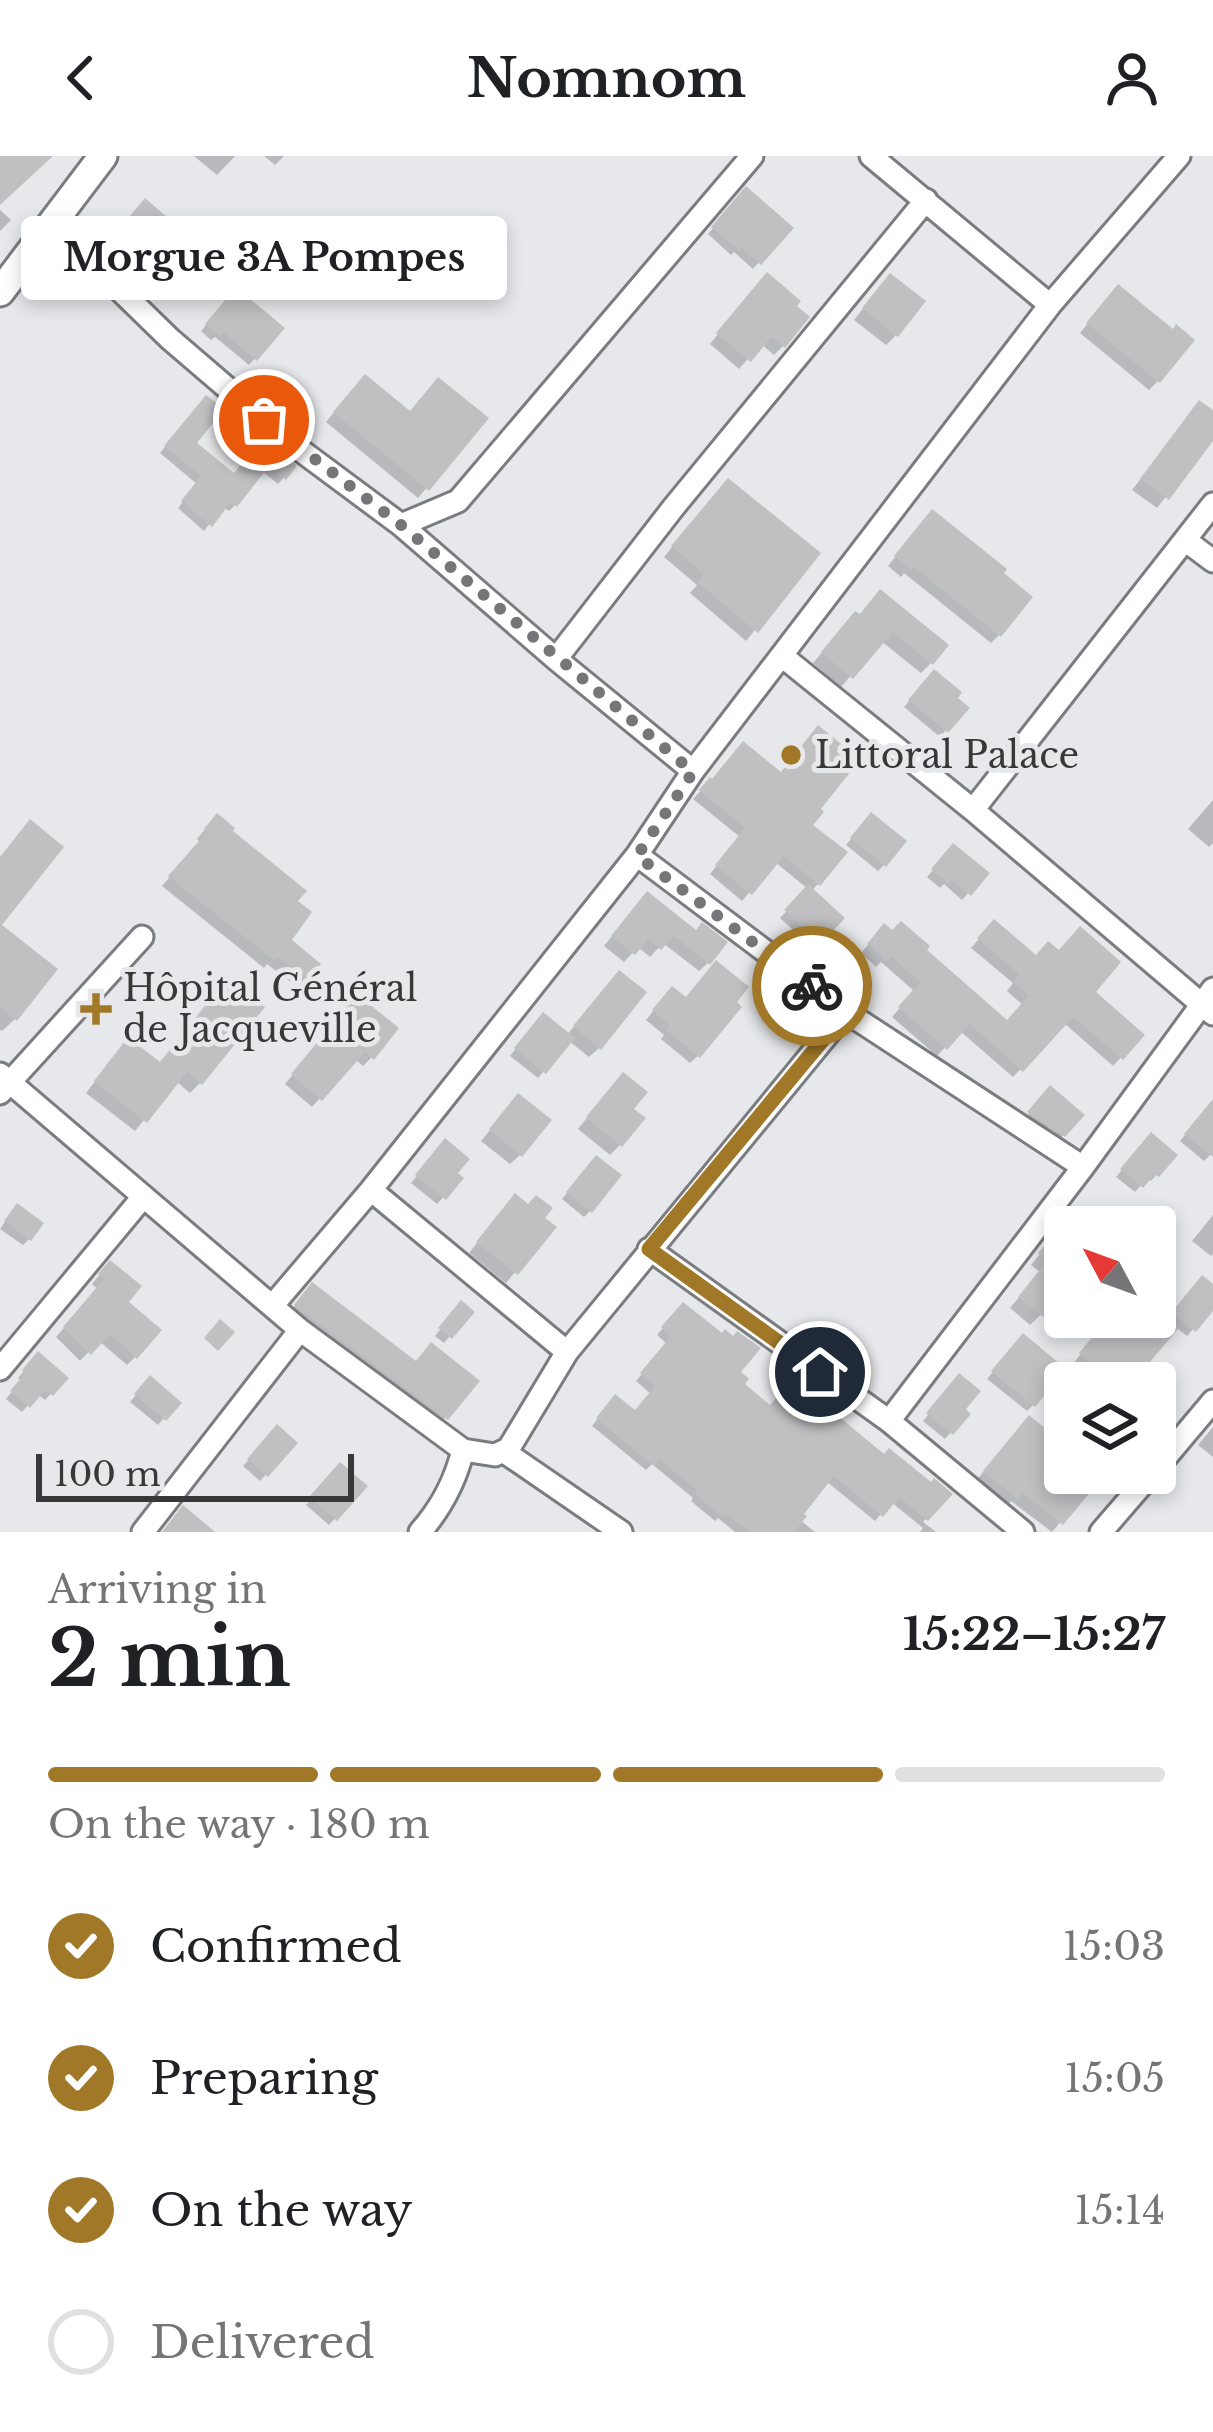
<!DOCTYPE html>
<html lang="en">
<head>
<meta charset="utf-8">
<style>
  body { margin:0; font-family:"Libre Baskerville",serif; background:#f2f2f2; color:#202124; height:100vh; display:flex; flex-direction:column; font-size:45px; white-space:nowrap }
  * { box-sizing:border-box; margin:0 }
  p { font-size:39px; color:#757577 }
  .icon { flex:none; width:66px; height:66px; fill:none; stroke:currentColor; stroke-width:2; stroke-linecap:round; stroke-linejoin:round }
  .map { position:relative; height:1376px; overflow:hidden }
  .panel { display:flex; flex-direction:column; background:#fff; flex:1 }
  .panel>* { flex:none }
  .needle { width:78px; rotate:311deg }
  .buttons { position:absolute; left:1044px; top:1050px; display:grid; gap:24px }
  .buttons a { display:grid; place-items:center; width:132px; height:132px; border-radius:12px; background:#fff; box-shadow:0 6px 18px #0003; font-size:60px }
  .scale { position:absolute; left:36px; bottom:30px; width:318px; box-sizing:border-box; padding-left:12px; border:6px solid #383839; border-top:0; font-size:33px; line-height:42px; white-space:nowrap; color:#383839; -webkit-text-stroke:9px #e7e8eb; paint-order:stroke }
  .pin { position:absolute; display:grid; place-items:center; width:102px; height:102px; color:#fff; margin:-51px; border:6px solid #fff; border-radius:50%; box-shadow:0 3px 12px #0007 }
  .courier { position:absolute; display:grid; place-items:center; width:120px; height:120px; margin:-60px; border:9px solid #a17827; border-radius:50%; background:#fff; color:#222; box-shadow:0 3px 15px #0007 }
  .bubble { position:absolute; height:84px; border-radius:12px; background:#fff; box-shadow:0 6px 18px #0003; font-size:39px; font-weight:700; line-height:84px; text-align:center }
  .overview em { font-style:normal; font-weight:700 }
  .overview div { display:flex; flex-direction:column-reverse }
  .overview { display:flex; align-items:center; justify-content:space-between; height:204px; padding:0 48px }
  h1 { font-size:78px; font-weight:700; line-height:90px }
  .bar { display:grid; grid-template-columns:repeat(4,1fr); gap:18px 12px; align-content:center; height:144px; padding:0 48px }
  .bar i { height:15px; border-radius:9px; background:#e0e0e0 }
  .bar .active { background:#a17827 }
  .bar p { grid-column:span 4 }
  ol { padding:0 48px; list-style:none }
  li { display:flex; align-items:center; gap:36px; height:132px }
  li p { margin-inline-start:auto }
  li .icon { padding:12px; border-radius:50%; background:#a17827; color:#fff; stroke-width:4 }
  li:last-child { color:#757577 }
  li i { width:66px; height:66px; border:6px solid #e0e0e0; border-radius:50% }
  header { display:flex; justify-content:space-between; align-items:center; height:156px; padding:0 48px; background:#fff; font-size:54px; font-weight:700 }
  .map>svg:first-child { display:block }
  .shadow { fill:#0003 }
  .building { fill:#c0bfc2 }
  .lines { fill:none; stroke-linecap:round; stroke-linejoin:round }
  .minor-casing { stroke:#7b7c7f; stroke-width:27 }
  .secondary-casing { stroke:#7b7c7f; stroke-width:33 }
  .minor { stroke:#fff; stroke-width:21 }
  .secondary { stroke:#fff; stroke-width:27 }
  .done { stroke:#757677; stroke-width:12; stroke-dasharray:0 21.6 }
  .route { stroke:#a17827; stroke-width:15 }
  .poi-dot { fill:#a17827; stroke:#e7e8eb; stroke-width:4.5 }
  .labels { text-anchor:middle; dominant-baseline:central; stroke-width:10; stroke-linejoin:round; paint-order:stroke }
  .poi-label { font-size:36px; fill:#383839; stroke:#e7e8eb; text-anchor:start }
</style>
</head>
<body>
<header><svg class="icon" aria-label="back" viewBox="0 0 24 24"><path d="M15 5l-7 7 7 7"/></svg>Nomnom<svg class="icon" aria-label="person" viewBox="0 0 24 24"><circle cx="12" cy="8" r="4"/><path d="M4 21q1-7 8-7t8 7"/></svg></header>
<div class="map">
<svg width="1213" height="1376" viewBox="0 0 1213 1376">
  <rect width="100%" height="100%" fill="#e7e8eb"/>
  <path class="shadow" d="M194,0h41l-18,19z
    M264,0h20l-9,9z
    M746,34l43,38 -36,41 -19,-17 -3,3 -23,-21z
    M145,46l4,32 -6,6 -18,-15z
    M0,54l11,10 -11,11z
    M192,96l-5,29 -6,6 -11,-9z
    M240,129l6,14 35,29 -32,37 -34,-28 -4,3 -10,-9z
    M758,129l25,61 -9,9 -13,-11 -22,25 -29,-25z
    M880,131l16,48 -10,10 -32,-25z
    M1110,140l48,85 -9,9 -69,-57z
    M356,230l53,28 76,5 -67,79 -92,-76z
    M1199,248l14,10v22l-56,72 -25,-18z
    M200,249l-8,39 41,32 29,-34 31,25 -15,17 -16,-13 -27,34 -6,6 -6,-4 -19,24 -26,-23 19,-24 -37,-31z
    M718,335l99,62 -71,88 -56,-48 7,-8 -33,-28z
    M924,366l75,113 -8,8 -87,-70 -3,4 -13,-11z
    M870,447l61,60 -10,10 -40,-32 -40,46 -28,-24 33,-38 13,-7z
    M934,517l19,25 12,10 -25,29 -36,-30z
    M710,625l99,44 9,59 -7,7 29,27 -27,30 -33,-30 28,-29 -33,-27 -33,39 -32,-27 30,-37 -47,-38z
    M1213,644v43l-4,4 -21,-18z
    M865,666l19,43 -6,6 -32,-26z
    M208,670l21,5 65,71 -6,39 29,24 -20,22 -30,-23 -3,4 -102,-82 38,-44 -3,-3z
    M953,691l33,26 -24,27 -18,-16 -4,4 -13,-11z
    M639,747l69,60 -9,8 -36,-28 -13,14 -12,-10 -14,15 -20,-16z
    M0,771l15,92 -13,12 -2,-1z
    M884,771l38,24 84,73 17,-19 -16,-14 6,-8 -42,-35 15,-17 50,27 23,-4 32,38 50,44 -28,30 -49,-43 -51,54 -53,-46 -23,25 -45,-39 22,-26 -33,-29 -5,5 -15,-14z
    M609,827l-10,65 -10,9 -20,-16 -31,37 -28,-22 27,-34 30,13z
    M218,835l-18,92 -10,10 -14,-12 -41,50 -49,-38 33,-42 40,14z
    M664,842l34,58 -8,7 -29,-24 3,-4 -18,-15z
    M786,846l26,10 -17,20 -20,-16z
    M349,851l22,51 -8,8 -8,-7 -43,48 -27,-23z
    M613,930l17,23 -10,36 -10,10 -32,-26z
    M1051,933l29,27 -23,26 -33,-23z
    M1213,945v51l-9,9 -24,-20z
    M509,951l11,48 -10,9 -29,-23z
    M1145,986l28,13 -22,26 -3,-3 -13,14 -19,-15z
    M439,993l21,29 -23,26 -26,-21z
    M590,1009v46l-6,6 -22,-18z
    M506,1051l35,11 11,10 -46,55 -37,-30z
    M11,1057l18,26 -6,6 -23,-16z
    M1213,1059v39l-2,2 -19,-15z
    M1129,1062l11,9h-20z
    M1065,1086v50l-35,33 -20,-17 30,-36 -9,-7 16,-20z
    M102,1116l23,30 10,55 -8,8 -28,-24 -19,20 -24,-24 42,-48 -6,-5z
    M1196,1129l17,3v19l-26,29 -12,-9 -36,43 2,13h-48l-21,-18 39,-48h44v-3l11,8z
    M304,1139l111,70 30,53 -8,9 -149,-112z
    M455,1155l15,1 -26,31 -9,-7z
    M677,1156l60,60 4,12 29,24h52l62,50 64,36 -25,28 13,10h-16l3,-4 -32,-26 -16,19 -49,-40 -26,39 15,12h-80l-17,-14 -3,3 -24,-20 2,-3 -41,-34 -6,6 -54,-44 17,-22 25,10 17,-20 -15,-13 31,-37 -10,-9z
    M1017,1187l16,62 -6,6 -40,-32z
    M38,1199l27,23 -20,22 -8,-6 -15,18 -16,-13 15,-19 -3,-2z
    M150,1223l27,24 -19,22 -28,-23z
    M954,1227l8,27 5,4 -22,25 -22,-18z
    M1213,1271v30l-15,-12z
    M277,1273l17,14 -34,38 -17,-15z
    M1019,1273l42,16 4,-5v33h16l-6,7 13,10 -36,42 -41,-31 -6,6 -30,-25z
    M340,1310l24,20 -35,39 -23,-20z"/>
  <path class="building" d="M0,0h53l-53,49z
    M746,30l48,42 -33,37 -19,-17 -2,3 -29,-24z
    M145,42l22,19 -15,19 -23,-19z
    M198,86l15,12 -24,29 -15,-13z
    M767,116l34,29 -4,5 13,11 -25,31 -14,-11 -20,25 -35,-29z
    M890,117l36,28 -28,36 -36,-29z
    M246,119l14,12 -10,12 35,29 -28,33 -34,-29 -3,4 -15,-12z
    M1118,128l55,45 3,-5 19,16 -35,43 -74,-60z
    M365,218l45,37 28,-34 51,41 -60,73 -96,-79z
    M206,239l18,14 -27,34 37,30 28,-35 35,28 -11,14 -17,-14 -32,41 -6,-5 -19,25 -31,-26 20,-25 -37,-30z
    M1199,244l14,10v31l-44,59 -29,-21z
    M728,322l93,75 -63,80 -61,-51 7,-8 -33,-28z
    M932,353l75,60 -3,4 29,24 -32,40 -87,-70 -3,4 -17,-15z
    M880,433l69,56 -16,20 -40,-33 -40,47 -32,-27 34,-41 5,3z
    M934,513l28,23 -4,6 12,10 -22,25 -40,-33z
    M818,569l28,23 -5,6 14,12 -34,43 3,3 -11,13 35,27 -28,34 -36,-30 -32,39 -37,-30 30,-37 -46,-38 11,-13 2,2 31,-38 38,31z
    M871,656l36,29 -21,26 -36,-29z
    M217,657l18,15 -2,3 74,60 -9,10 14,11 -20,28 29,24 -13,16 -30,-23 -3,4 -107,-85 39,-44 -3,-3z
    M30,663l34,28 -62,78 56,44 -41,52 -17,-14v-150z
    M953,687l37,30 -19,23 -19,-16 -3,4 -18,-15z
    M808,728l37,34 -24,26 -37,-34z
    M647,735l49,39 6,-8 26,20 -18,23 -36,-29 -13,14 -13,-11 -13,16 -24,-19z
    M994,763l42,36 12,-14 11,9 21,-24 41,36 -25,30 49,43 -22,25 -50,-43 -50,55 -53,-48 -23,26 -49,-43 22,-25 -29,-26 -5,5 -19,-17 17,-21 8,7 9,-9 29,25 -3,4 80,70 22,-25 -16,-14 6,-7 -42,-36z
    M716,804l33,27 -12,15 5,5 -42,51 -34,-28 4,-4 -18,-16 20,-24 14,11z
    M619,814l28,22 -46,58 -28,-24z
    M228,821l37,30 -63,78 -15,-13 -40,51 -53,-42 34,-44 32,25z
    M792,836l24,19 -13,17 -24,-20z
    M357,838l42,34 -25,32 -9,-8 -43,49 -31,-27z
    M543,856l32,26 -29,36 -32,-26z
    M623,916l25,20 -14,17 12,9 -24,29 -36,-30z
    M1050,929l35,30 -20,22 -38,-25z
    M518,937l34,27 -30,37 -33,-28z
    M1213,943v58l-29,-23z
    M1151,976l27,23 -19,22 -4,-3 -12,14 -23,-19z
    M445,982l25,21 -12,14 6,5 -18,22 -31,-25z
    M596,999l26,20 -30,38 -26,-21z
    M515,1037l13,11 8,-9 17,13 -8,10 12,9 -39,48 -42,-33z
    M17,1047l27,20 -13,18 -27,-20z
    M1065,1065v69l-22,27 -25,-20 29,-36 -9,-8z
    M110,1104l32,26 -13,16 33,28 -25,29 -27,-25 -19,21 -28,-28 41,-48 -6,-5z
    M1202,1119l11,9v27l-17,21 -25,-19z
    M312,1126l104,79 15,-19 49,39 -32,39 -154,-115z
    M461,1144l14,12 -23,27 -14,-11z
    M683,1146l39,31 3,-4 8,7 4,-5 24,17 -20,24 8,7 -4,5 25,21 26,-31 35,28 -4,5 57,47 5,-6 42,34 3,-4 19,16 -25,27 -29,-24 -16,20 -49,-41 -30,38 3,2 -13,16h-45l-23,-18 -3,3 -28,-23 2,-4 -38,-31 -5,7 -58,-48 19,-24 20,16 20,-24 -15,-13 31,-37 -10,-9z
    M1109,1161h55l14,12 -35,41 17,13h-45l-36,-30z
    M220,1163l15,13 -17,19 -14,-13z
    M1023,1177l43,36 -31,38 -44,-36z
    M38,1195l31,27 -16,18 -8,-6 -15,18 -20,-17 15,-18 -3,-3z
    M959,1217l22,18 -15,18 5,5 -18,21 -27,-22z
    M150,1219l32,28 -16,18 -32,-27z
    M1029,1259l36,30v28h7l20,17 -29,35 -40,-32 -6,6 -34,-28z
    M277,1268l21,19 -30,34 -21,-18z
    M340,1306l28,24 -31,35 -28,-24z
    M183,1349l32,27h-53z"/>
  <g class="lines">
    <defs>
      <path id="minor" d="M871,0l179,149
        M53,69l117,114 126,108 105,78 155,134 137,112
        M401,369l57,-24 294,-345
        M1185,384l28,21
        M782,500l191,154 240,204
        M556,503l117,-151 253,-308
        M973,654l240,-306
        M637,699l209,157 237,155
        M0,918l300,256 163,120 32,5 13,-6 -2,4 115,79
        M0,937l142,-156
        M371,1034l196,162
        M649,1093l240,172 134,111
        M273,1149l98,-115 266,-335 56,-84 357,-466 129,-149
        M0,1213l143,-172
        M889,1265l194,-254 130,-178
        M506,1297l61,-101 279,-340
        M1155,1314l58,-69
        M143,1376l157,-202
        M420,1376c22,-25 35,-50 43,-82
        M1101,1376l51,-59"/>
      <path id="secondary" d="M0,136l103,-136"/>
    </defs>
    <use href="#minor" class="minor-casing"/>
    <use href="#secondary" class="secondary-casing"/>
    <use href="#minor" class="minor"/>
    <use href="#secondary" class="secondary"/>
  </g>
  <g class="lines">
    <path class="done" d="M264,264l137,105 292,247 -56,84 175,130"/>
    <path class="route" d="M812,830l34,26 -197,237 171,123"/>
  </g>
  <g class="poi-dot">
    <circle cx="791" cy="599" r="12"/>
    <path d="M90 835h12v12h12v12h-12v12h-12v-12h-12v-12h12z"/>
  </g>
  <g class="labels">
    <g class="poi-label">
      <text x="815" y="599">Littoral Palace</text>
      <text x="123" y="832">Hôpital Général<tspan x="123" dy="41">de Jacqueville</tspan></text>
    </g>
  </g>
</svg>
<div class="buttons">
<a><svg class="needle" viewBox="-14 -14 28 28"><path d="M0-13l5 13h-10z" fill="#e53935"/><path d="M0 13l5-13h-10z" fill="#757577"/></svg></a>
<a><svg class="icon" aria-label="layers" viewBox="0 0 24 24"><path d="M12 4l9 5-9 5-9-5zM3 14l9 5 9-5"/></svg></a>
</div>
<div class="scale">100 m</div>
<div class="pin" style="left:264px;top:264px;background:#ea580c"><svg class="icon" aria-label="bag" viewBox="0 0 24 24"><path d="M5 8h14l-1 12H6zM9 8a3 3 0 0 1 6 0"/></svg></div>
<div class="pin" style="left:820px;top:1216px;background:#1f2937"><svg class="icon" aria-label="home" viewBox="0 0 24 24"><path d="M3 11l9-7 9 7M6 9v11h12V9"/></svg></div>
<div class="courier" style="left:812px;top:830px"><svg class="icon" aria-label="bike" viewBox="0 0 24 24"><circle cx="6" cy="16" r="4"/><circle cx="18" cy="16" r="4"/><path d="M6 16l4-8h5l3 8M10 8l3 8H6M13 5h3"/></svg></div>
<div class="bubble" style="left:21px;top:60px;width:486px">Morgue 3A Pompes</div>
</div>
<section class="panel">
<div class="overview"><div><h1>2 min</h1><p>Arriving in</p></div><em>15:22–15:27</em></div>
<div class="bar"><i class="active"></i><i class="active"></i><i class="active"></i><i></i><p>On the way · 180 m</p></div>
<ol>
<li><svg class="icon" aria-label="check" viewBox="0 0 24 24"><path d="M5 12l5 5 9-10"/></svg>Confirmed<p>15:03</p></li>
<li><svg class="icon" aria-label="check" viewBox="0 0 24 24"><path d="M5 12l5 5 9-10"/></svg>Preparing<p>15:05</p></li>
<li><svg class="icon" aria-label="check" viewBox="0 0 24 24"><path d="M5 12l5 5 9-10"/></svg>On the way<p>15:14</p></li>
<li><i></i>Delivered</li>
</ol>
</section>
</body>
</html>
